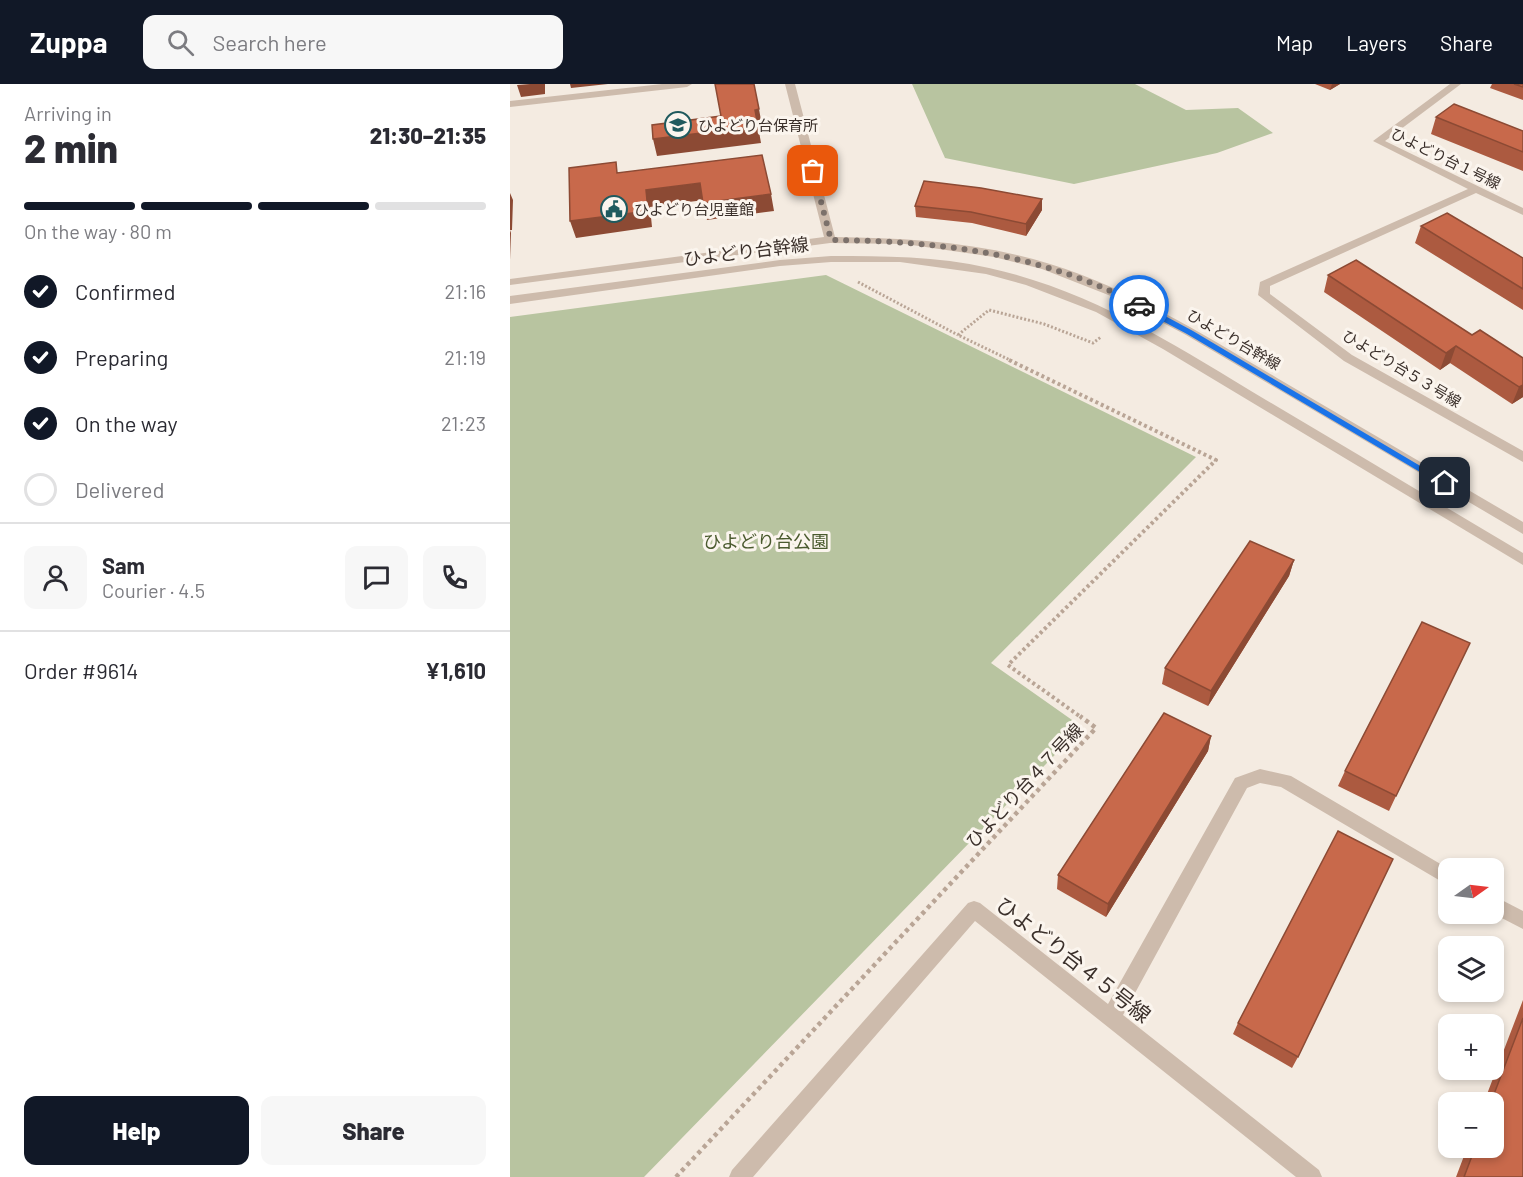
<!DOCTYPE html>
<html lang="en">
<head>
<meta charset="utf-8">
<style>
  body { margin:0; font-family:Barlow,"Noto Sans JP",sans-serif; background:#f7f7f7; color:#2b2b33; height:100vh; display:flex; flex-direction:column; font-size:22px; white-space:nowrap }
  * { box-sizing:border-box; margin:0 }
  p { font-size:20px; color:#7c7c81 }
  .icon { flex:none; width:33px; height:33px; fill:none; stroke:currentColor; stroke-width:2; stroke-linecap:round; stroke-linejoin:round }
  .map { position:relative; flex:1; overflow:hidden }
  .panel { display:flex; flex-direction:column; background:#fff; width:510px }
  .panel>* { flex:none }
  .needle { width:39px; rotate:76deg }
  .fabs { position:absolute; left:928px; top:774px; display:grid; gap:12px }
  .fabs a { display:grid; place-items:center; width:66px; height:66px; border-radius:12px; background:#fff; box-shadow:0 3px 9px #0003; font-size:30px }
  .pin { position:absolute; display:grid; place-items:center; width:51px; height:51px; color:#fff; margin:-26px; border-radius:12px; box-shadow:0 3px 9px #0006 }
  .courier { position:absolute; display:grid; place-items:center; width:60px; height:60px; margin:-30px; border:4px solid #1a73e8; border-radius:50%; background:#fff; color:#222; box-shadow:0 2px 8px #0007 }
  .summary em { font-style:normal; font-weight:800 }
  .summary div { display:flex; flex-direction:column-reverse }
  .summary { display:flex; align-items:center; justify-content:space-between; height:102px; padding:0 24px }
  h1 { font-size:39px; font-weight:800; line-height:45px }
  .bar { display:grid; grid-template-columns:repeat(4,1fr); gap:9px 6px; align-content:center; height:72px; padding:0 24px }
  .bar i { height:8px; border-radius:4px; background:#e1e1e2 }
  .bar .selected { background:#111827 }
  .bar p { grid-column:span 4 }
  .line { display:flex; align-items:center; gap:15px; padding:0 24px; border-top:2px solid #e1e1e2 }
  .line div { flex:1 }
  .round { display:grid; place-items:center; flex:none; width:63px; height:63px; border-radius:12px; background:#f7f7f7 }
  ol { padding:0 24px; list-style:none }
  li { display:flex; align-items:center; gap:18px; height:66px }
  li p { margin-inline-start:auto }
  li .icon { padding:6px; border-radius:50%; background:#111827; color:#fff; stroke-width:4 }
  li:last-child { color:#7c7c81 }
  li i { width:33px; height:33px; border:3px solid #e1e1e2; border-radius:50% }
  .primary-button { display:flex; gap:12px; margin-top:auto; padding:12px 24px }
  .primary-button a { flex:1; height:69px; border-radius:12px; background:#111827; color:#fff; font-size:24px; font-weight:800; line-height:69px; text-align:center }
  .primary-button a+a { background:#f7f7f7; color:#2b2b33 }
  header { display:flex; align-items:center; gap:36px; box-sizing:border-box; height:84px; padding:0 30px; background:#111827; color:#fff }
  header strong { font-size:28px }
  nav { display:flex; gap:33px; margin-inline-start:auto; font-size:21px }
  .search { width:420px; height:54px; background:#f7f7f7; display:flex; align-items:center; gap:15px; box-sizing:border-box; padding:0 21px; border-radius:12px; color:#7c7c81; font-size:22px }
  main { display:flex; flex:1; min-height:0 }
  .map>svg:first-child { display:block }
  .green { fill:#b8c4a0 }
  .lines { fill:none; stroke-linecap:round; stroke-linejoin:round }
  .path-far2 { stroke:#b9a596; stroke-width:3; stroke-dasharray:2 2; stroke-linecap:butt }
  .path-far1 { stroke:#b9a596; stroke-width:4; stroke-dasharray:3 3; stroke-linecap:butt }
  .path { stroke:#b9a596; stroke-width:4.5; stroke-dasharray:4 4; stroke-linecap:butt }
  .minor { fill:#cdbbac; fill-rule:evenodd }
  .wall { fill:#ac5a40 }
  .shaded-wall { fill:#8c4a34 }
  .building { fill:#c8694b; stroke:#8c4a34; stroke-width:1.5 }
  .route { fill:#1a73e8 }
  .done { stroke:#7c716b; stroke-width:6; stroke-dasharray:0 10.8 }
  .labels { text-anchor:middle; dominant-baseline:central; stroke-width:6; stroke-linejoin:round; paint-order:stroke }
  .far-poi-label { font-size:15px; fill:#3b302b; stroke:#fbf5ee; text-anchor:start }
  .far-street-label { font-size:15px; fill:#3b302b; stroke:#fbf5ee }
  .street-label { font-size:18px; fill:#3b302b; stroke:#fbf5ee }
  .park-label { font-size:18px; fill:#4a5a2e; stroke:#fbf5ee }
  .near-street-label { font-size:21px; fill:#3b302b; stroke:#fbf5ee }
</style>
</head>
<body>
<header>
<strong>Zuppa</strong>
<div class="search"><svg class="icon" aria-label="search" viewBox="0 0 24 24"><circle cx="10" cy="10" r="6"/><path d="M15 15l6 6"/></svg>Search here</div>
<nav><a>Map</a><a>Layers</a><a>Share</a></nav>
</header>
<main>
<section class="panel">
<div class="summary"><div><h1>2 min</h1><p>Arriving in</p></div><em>21:30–21:35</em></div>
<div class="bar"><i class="selected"></i><i class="selected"></i><i class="selected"></i><i></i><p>On the way · 80 m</p></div>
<ol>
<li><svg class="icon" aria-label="check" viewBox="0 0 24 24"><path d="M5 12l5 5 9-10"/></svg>Confirmed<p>21:16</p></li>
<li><svg class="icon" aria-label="check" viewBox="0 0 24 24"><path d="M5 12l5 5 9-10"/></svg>Preparing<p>21:19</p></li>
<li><svg class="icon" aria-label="check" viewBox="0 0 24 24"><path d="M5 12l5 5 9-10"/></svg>On the way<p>21:23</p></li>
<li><i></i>Delivered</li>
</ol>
<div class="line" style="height:108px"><a class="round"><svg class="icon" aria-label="person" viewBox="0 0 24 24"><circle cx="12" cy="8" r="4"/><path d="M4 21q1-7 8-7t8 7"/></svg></a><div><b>Sam</b><p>Courier · 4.5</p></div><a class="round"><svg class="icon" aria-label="chat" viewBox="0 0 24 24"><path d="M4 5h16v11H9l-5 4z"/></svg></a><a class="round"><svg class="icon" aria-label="phone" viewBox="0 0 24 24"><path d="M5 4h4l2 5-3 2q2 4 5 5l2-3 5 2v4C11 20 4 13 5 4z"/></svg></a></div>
<div class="line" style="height:78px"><div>Order #9614</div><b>¥1,610</b></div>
<div class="primary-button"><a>Help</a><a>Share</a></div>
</section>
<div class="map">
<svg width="1013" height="1093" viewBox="0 0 1013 1093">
  <rect width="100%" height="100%" fill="#f4ebe1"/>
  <path class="green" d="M402,0h223l51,26 52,-2 35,25 -56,20 -143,31 -129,-26z
    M316,191l370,182 -205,206 91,64 -438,450h-134v-860z"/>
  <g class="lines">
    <path class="path-far2" d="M348,198l100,53
      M502,277l-54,-26 31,-25 55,14 49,19 8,-6"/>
    <path class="path-far1" d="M499,276l207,100 -208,205 74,53"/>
    <path class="path" d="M166,1093l420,-449 -16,-12"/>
    <path class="minor" d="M152,0h30l-5,3 -177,20v-6z
      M275,0h10l40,153c71,1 146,5 215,27 81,25 154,71 227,114 82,48 164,96 246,144v12l-337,-199 -70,-37 -74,-29 -48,-12 -89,-13 -75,-1 -320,42v-6l314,-42z
      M940,0h11l-76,57 138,67v7l-47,-22 -206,93v8l82,61 171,96v11l-179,-101 -86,-66 2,-13 208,-93 -95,-48z
      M321,172c53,0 106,0 158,12 104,23 187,78 277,132 86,51 171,102 257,153v12l-360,-216 -67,-37 -70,-27 -40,-11 -86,-12h-69l-51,4 -270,38v-8l270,-36z
      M750,685l31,7 158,93v17l-168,-99 -21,-4 -13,5 -124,227 196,155 3,7h-26l-321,-256 -222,256h-24l3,-7 236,-267 6,-2 6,2 128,101 127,-226z
      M984,812l29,15v18l-29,-15z"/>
  </g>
  <path class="wall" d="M805,0h25l-10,6z
    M982,0h31v16l-33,-12z
    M926,33l87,14v40l-92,-37z
    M532,115v11l-16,26 -54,-13 -56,-6 -1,-11z
    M911,142l102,32v52l-108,-67z
    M818,191l144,60 51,23v39l-11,7 -62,-41 -10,7 -116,-78z
    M784,476l-5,16 -81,130 -46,-22 3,-16z
    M701,652l-3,15 -102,166 -49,-28 1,-14z
    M835,687l51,25 -7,15 -51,-25z
    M1013,916v177h-67l11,-29h27v-46h-10z
    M728,939l60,34 -6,11 -59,-34z"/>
  <path class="shaded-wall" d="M20,0h15v10l-24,3 -4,-12z
    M60,0h38l-37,4z
    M822,0h8l-10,6z
    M249,25l3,17h-4l3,17 -104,13 -4,-17z
    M190,99l4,17 -54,7 2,20 -76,11 -6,-17 76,-31z
    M0,109l3,7 -1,30h-2l1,3 -1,27z
    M261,110l3,17 -67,9 -4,-17z
    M532,115v11l-16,26v-12z
    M946,262l-6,17 -10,7 6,-17z
    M1013,301v12l-11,7 7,-17z
    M784,476l-5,16 -81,130 3,-15z
    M701,652l-3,15 -102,166 2,-13z"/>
  <path class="building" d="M205,0h39l5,25 -4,1 3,16 -105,13 -1,-14 69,-9z
    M1004,0h9v3z
    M944,20l69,27v21l-87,-35z
    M252,71l9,39 -68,9 -3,-20 -54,7 2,21 -78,10 -1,-53 47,-6 1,11z
    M414,97l57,7 61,11 -16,25 -55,-12 -56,-6z
    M937,129l76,45v31l-102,-63z
    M846,176l116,75 8,-5 43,28v27l-4,2 -63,-41 -10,7 -118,-78z
    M740,457l44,19 -83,131 -46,-23z
    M912,538l48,21 -74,153 -51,-25z
    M654,629l47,23 -103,168 -50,-29z
    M828,747l55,28 -95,198 -60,-34z
    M1013,934v159h-59l11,-29h19v-46h-3z"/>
  <path class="route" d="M626,219h5l52,28 256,152 -7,2 -255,-151 -51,-27z"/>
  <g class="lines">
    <path class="done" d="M303,87l18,69c108,1 210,13 308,65"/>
  </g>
  <defs>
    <symbol id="school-ring" viewBox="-11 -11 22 22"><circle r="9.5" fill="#fbf5ee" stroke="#1f5a5e" stroke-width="1.5"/><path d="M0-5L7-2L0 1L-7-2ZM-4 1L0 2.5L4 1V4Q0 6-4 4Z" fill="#1f5a5e"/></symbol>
    <symbol id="civic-ring" viewBox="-11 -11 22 22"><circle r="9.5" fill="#fbf5ee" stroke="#1f5a5e" stroke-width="1.5"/><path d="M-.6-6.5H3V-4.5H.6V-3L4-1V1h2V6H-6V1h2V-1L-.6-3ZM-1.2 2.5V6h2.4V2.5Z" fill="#1f5a5e"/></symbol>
  </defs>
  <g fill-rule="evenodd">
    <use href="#school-ring" x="153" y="26" width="30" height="30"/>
    <use href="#civic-ring" x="89" y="110" width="30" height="30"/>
  </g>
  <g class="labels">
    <g class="far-poi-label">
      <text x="188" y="41">ひよどり台保育所</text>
      <text x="124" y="125">ひよどり台児童館</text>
    </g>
    <g class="far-street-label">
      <text transform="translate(936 74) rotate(26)">ひよどり台１号線</text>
      <text transform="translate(724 255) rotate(30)">ひよどり台幹線</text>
      <text transform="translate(892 284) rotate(31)">ひよどり台５３号線</text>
    </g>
    <g class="street-label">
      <text transform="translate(236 167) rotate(-7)">ひよどり台幹線</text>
      <text transform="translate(514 701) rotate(-47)">ひよどり台４７号線</text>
    </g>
    <g class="park-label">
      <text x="256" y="457">ひよどり台公園</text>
    </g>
    <g class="near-street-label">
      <text transform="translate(564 875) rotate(38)">ひよどり台４５号線</text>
    </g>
  </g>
</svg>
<div class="fabs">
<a><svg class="needle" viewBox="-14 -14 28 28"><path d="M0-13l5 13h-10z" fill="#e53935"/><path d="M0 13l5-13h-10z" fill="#7c7c81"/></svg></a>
<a><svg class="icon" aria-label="layers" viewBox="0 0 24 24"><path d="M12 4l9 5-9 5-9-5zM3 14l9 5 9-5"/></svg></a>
<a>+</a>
<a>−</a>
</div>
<div class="pin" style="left:303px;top:87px;background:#ea580c"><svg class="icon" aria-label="bag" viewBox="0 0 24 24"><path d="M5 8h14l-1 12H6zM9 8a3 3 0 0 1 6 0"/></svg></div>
<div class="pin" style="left:935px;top:399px;background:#1f2937"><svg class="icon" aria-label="home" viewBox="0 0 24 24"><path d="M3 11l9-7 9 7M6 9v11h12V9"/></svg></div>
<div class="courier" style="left:629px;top:221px"><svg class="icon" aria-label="car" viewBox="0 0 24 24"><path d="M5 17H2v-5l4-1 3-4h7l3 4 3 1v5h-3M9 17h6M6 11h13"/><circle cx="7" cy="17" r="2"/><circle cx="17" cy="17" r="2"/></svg></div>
</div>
</main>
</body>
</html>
